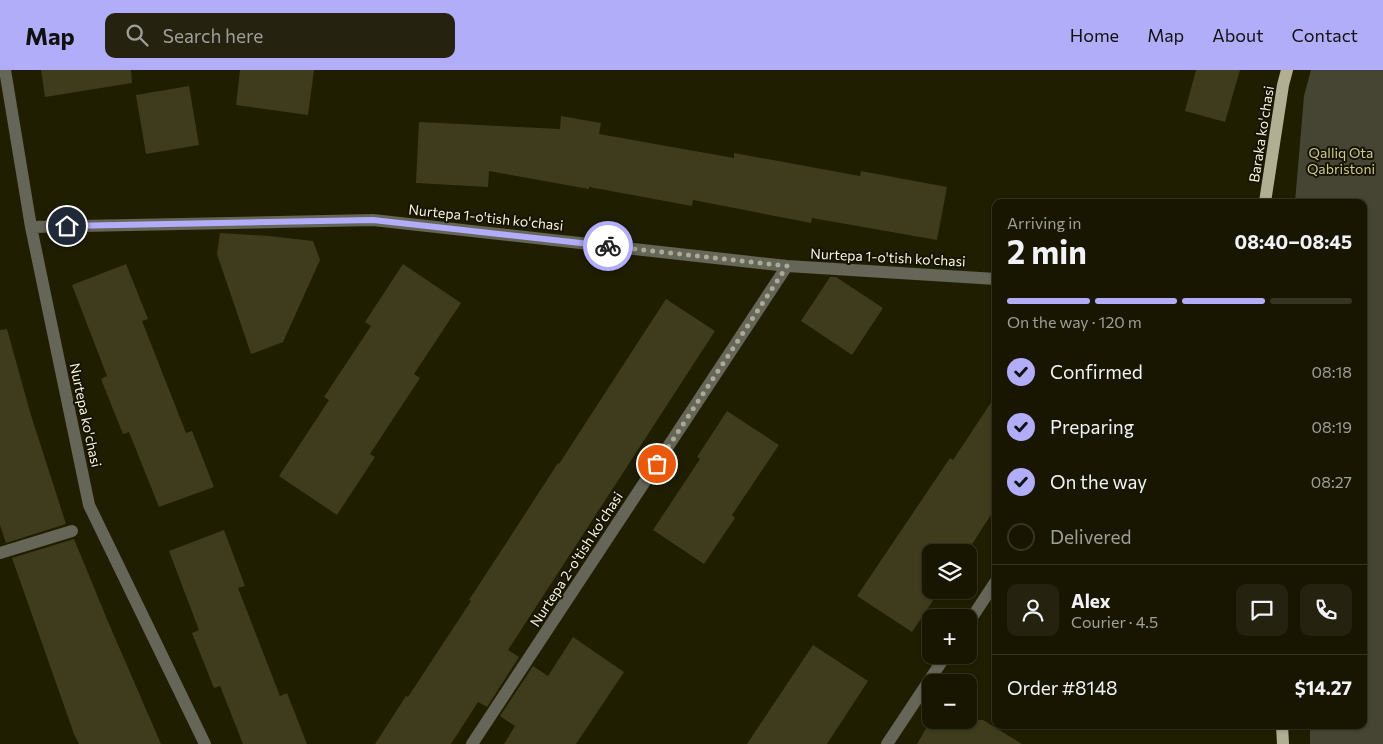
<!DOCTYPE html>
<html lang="en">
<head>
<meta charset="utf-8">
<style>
  body { margin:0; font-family:Commissioner,sans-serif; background:#25230f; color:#f1f3f6; height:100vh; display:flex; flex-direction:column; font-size:19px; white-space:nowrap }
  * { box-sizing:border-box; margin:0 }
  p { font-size:16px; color:#9f9f99 }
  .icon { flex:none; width:28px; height:28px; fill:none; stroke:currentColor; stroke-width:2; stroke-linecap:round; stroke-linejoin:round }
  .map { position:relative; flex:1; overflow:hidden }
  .drawer { position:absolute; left:992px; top:129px; width:375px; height:530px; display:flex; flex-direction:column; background:#181600; border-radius:10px; box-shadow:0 1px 4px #0004,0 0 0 1px #363522 }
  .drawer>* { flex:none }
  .fabs { position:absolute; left:922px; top:474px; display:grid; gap:10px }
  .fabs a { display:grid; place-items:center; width:55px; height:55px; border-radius:10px; background:#181600; box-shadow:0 1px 4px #0004,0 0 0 1px #363522; font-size:25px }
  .pin { position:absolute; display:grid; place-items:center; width:42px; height:42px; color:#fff; margin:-21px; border:2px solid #fff; border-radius:50%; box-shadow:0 1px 5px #0007 }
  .courier { position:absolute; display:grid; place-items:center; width:50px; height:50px; margin:-25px; border:4px solid #b2adf9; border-radius:50%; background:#fff; color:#222; box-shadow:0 1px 6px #0007 }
  .head em { font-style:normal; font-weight:700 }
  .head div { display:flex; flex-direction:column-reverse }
  .head { display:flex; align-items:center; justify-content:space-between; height:85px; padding:0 15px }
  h1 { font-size:32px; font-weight:700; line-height:38px }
  .bar { display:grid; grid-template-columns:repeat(4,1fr); gap:8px 5px; align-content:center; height:60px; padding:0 15px }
  .bar i { height:6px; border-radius:4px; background:#363522 }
  .bar .active { background:#b2adf9 }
  .bar p { grid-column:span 4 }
  .line { display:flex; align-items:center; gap:12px; padding:0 15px; border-top:1px solid #363522 }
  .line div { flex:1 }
  .round { display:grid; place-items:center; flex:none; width:52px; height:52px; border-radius:10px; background:#25230f }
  ol { padding:0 15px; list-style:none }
  li { display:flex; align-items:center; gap:15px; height:55px }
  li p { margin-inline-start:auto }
  li .icon { padding:5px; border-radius:50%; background:#b2adf9; color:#111; stroke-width:4 }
  li:last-child { color:#9f9f99 }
  li i { width:28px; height:28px; border:2px solid #363522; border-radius:50% }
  header { display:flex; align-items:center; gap:30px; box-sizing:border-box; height:70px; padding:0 25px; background:#b2adf9; color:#111 }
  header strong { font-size:24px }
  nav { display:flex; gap:28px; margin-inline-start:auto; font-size:18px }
  .search { width:350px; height:45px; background:#25230f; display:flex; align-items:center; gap:12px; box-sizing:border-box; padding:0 18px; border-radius:10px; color:#9f9f99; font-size:19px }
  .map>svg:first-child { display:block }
  .green { fill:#464533 }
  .building { fill:#3e3c1c }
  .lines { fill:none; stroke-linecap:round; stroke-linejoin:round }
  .minor { stroke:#656558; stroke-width:12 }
  .major { stroke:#b0af94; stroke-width:12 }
  .done { stroke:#abaa94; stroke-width:5; stroke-dasharray:0 9 }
  .route { stroke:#b2adf9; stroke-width:6 }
  .labels { text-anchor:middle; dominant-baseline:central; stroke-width:4; stroke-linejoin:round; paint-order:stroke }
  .street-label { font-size:14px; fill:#f6f6e3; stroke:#161400 }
  .park-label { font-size:14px; fill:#cdcb93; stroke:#161400 }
</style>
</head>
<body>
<header>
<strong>Map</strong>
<div class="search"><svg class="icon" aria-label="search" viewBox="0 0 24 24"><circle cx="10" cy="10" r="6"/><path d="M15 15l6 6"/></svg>Search here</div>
<nav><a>Home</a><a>Map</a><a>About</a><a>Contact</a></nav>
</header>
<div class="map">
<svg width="1383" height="674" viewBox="0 0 1383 674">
  <rect width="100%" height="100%" fill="#201e00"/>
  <path class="green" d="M1311,0h72v674h-73v-19h54v-523h-69l9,-106z"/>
  <path class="building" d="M41,0h90l1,13 -87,14z
    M240,0h74l-6,45 -72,-10z
    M1196,0h44l-15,52 -40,-11z
    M189,16l10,59 -53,9 -10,-59z
    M561,46l40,7 -2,11 135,24v-5l126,23 1,-5 86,16 -10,53 -125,-22 -1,5 -118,-23 -1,6 -103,-19v2l-100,-18 -1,16 -72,-4 3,-61 141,7z
    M220,163l49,3 44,5 7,19 -37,82 -32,12 -34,-100z
    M126,194l22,55 -6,2 44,112 6,-2 22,56 -55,20 -30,-75 -6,2 -22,-55 6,-3 -35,-91z
    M403,194l58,39 -47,71 6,4 -50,76 5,3 -38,58 -58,-39 50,-76 -5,-3 47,-71 -6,-4z
    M830,207h6l47,31 -31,47 -51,-34z
    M666,229l49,32 -207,319 11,7 -32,50 -9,-5 -27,42h-76l31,-48 2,1 63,-96 -2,-1 45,-69 44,-68 1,1z
    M7,259l23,83 36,112 -60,19 -6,-18v-195z
    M996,325v112l-29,45h-36v38h9l-28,42 -55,-36 93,-138 3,2z
    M727,341l52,34 -47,70 3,3 -31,46 -51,-34 47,-71 -3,-2z
    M224,460l21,56 -7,2 42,108 7,-3 20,51h-64l-23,-58 -6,2 -22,-55 7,-3 -30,-79z
    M74,469l35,85 52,120h-82l-5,-10 -62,-176z
    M573,567l51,35 -48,72h-72l11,-18 -15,-10 33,-50 15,10z
    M813,575l55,36 -41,63h-80z
    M931,650h52l39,24h-105z"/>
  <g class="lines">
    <path class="minor" d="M5,0l26,157 58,278 116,239
      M31,157l342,-7 414,46 209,13
      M0,483l72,-22
      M969,552l27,-41
      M472,674l315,-478
      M887,674l59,-89"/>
    <path class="major" d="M1265,132l18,-117 4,-15
      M1282,655l1,19"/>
  </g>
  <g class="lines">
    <path class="done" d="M608,176l179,20 -130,198"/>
    <path class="route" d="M67,156l306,-6 235,26"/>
  </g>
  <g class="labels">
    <g class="street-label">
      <text transform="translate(1261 64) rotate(-81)">Baraka ko'chasi</text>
      <text transform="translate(486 147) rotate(6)">Nurtepa 1-o'tish ko'chasi</text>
      <text transform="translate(888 187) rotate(3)">Nurtepa 1-o'tish ko'chasi</text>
      <text transform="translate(86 345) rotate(78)">Nurtepa ko'chasi</text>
      <text transform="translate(576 489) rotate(-57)">Nurtepa 2-o'tish ko'chasi</text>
    </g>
    <g class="park-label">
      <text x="1341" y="82">Qalliq Ota<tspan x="1341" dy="16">Qabristoni</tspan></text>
    </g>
  </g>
</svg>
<div class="fabs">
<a><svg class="icon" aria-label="layers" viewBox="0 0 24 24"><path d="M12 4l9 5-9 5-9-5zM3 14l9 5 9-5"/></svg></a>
<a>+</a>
<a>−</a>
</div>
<div class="pin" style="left:657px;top:394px;background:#ea580c"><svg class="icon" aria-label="bag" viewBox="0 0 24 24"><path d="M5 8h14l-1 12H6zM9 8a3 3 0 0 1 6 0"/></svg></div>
<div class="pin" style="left:67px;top:156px;background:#1f2937"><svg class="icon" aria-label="home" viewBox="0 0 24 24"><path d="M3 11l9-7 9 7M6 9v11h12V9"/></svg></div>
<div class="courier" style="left:608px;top:176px"><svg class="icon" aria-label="bike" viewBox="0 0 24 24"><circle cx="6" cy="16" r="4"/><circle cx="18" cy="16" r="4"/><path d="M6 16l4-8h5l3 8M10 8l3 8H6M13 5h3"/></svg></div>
<section class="drawer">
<div class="head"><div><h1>2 min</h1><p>Arriving in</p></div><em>08:40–08:45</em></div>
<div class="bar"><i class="active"></i><i class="active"></i><i class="active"></i><i></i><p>On the way · 120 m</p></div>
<ol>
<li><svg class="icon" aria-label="check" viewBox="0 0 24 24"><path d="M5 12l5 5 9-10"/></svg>Confirmed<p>08:18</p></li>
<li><svg class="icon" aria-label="check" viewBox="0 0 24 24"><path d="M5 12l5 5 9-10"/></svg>Preparing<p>08:19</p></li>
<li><svg class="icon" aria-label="check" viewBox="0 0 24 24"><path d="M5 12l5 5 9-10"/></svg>On the way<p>08:27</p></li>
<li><i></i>Delivered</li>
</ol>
<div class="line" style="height:90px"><a class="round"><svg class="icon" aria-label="person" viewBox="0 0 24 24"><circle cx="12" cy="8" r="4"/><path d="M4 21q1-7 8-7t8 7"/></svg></a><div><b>Alex</b><p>Courier · 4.5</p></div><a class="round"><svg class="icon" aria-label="chat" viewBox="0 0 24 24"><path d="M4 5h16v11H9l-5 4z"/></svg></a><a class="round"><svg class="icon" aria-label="phone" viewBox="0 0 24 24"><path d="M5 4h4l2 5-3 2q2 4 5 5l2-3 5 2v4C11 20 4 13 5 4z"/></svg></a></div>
<div class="line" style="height:65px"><div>Order #8148</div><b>$14.27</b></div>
</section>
</div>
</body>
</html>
